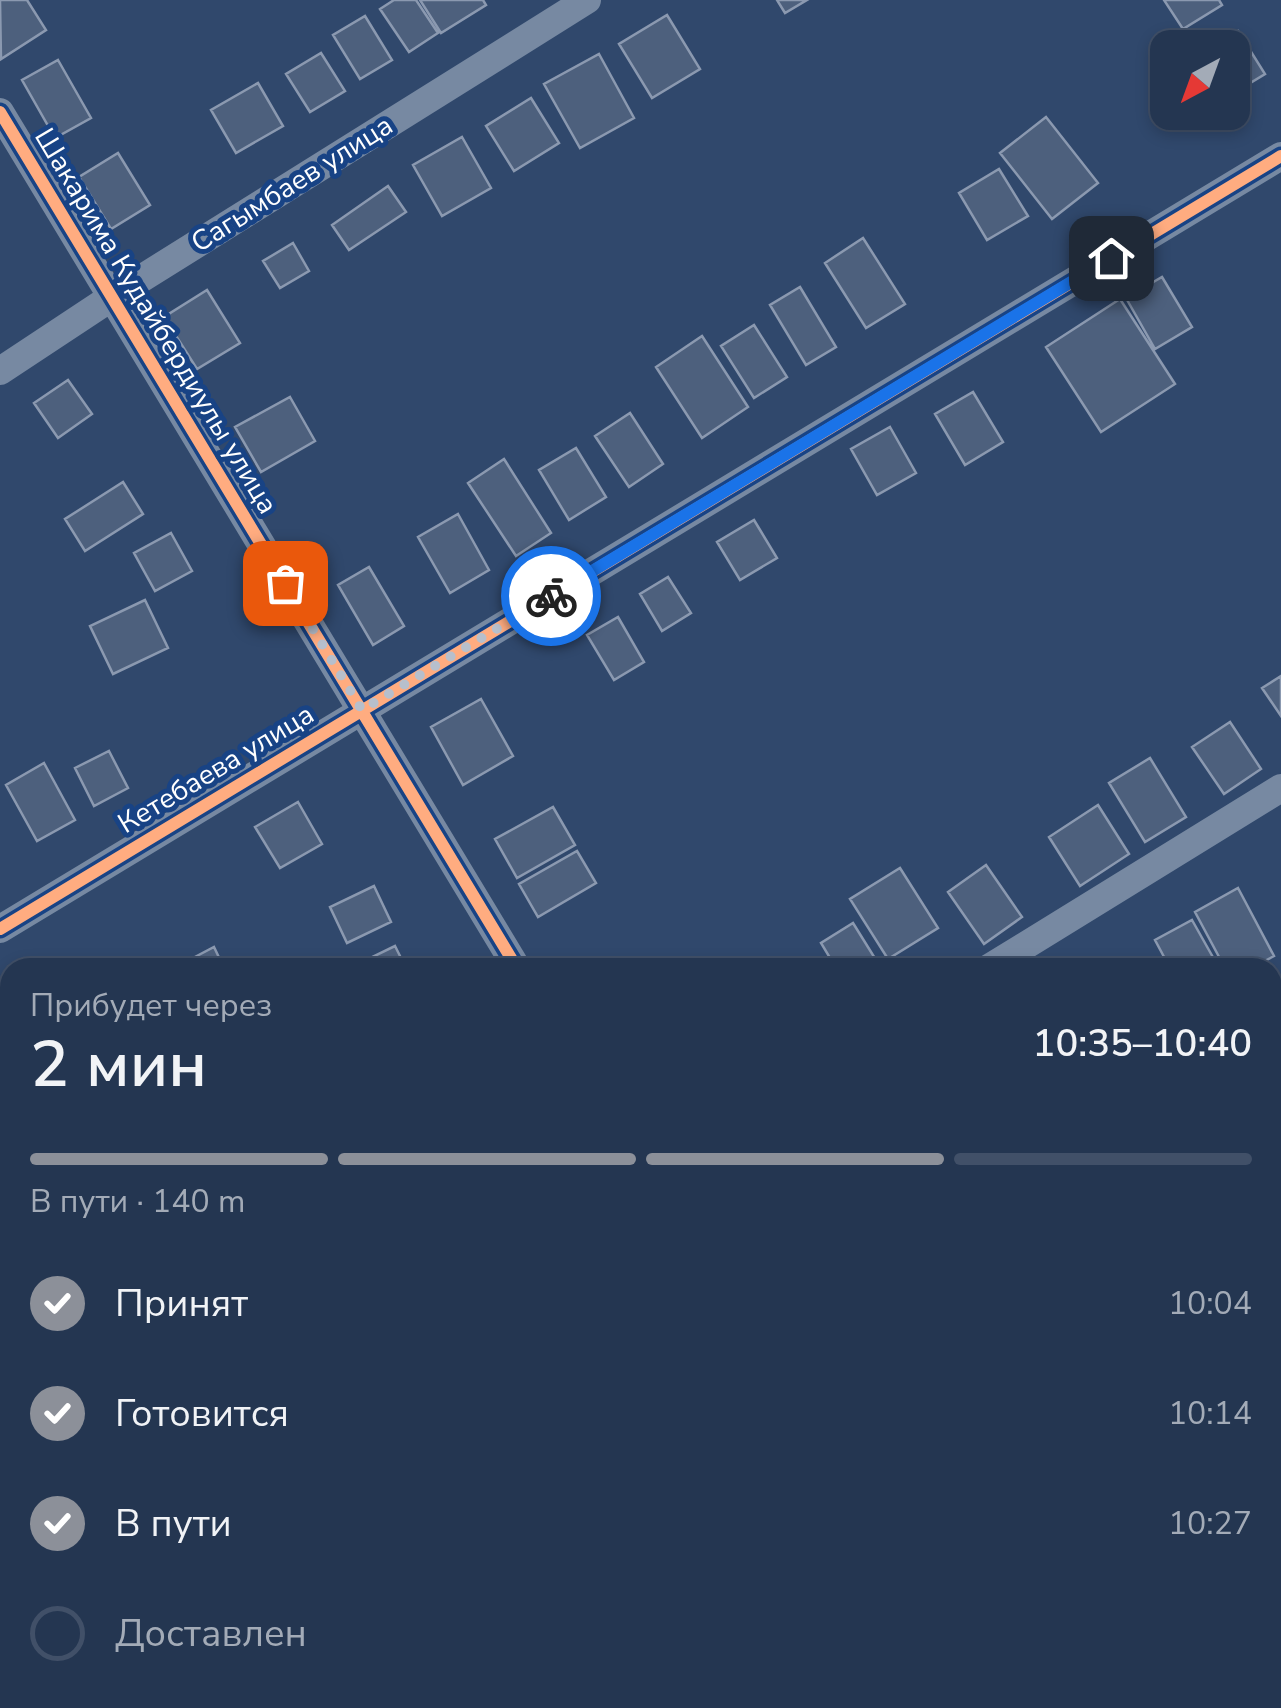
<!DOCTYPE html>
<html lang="ru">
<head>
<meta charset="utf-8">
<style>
  body { margin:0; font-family:"Nunito Sans",sans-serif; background:#2c3e58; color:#f1f3f6; height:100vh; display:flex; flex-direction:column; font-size:38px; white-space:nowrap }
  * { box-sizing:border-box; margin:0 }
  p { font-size:32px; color:#a3abb7 }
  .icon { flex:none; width:55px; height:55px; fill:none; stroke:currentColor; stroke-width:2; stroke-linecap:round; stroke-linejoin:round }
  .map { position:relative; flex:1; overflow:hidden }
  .drawer { position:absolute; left:0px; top:958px; width:1282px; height:752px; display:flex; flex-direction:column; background:#243651; border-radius:30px 30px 0 0; box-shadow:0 5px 15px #0003,0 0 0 2px #415068 }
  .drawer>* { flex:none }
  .needle { width:65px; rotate:221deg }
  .tools { position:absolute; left:1150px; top:30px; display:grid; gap:20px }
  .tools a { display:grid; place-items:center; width:100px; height:100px; border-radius:20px; background:#243651; box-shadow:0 5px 15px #0003,0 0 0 2px #415068; font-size:50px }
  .pin { position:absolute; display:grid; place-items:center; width:85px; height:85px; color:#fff; margin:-42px; border-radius:20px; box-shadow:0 5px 15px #0006 }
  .courier { position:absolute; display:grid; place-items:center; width:100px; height:100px; margin:-50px; border:8px solid #1a73e8; border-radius:50%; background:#fff; color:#222; box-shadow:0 2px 12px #0007 }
  .summary em { font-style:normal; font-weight:600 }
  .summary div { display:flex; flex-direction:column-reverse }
  .summary { display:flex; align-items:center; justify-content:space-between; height:170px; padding:0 30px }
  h1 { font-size:65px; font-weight:600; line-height:75px }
  .bar { display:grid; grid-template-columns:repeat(4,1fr); gap:15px 10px; align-content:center; height:120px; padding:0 30px }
  .bar i { height:12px; border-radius:8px; background:#415068 }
  .bar .selected { background:#8c9099 }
  .bar p { grid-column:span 4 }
  ol { padding:0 30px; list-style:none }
  li { display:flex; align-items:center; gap:30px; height:110px }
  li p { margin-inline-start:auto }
  li .icon { padding:10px; border-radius:50%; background:#8c9099; color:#fff; stroke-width:4 }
  li:last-child { color:#a3abb7 }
  li i { width:55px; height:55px; border:5px solid #415068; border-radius:50% }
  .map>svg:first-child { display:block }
  .building { fill:#4d607d; stroke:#8b99b0; stroke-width:2.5 }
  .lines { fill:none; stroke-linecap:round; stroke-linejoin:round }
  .minor { stroke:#7789a2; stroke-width:28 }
  .cycleway-casing { stroke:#184385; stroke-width:19 }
  .cycleway { stroke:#ffac80; stroke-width:12 }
  .done { stroke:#b7bfcc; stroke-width:10; stroke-dasharray:0 18 }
  .route { stroke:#1a73e8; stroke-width:12 }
  .labels { text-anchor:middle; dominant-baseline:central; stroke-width:10; stroke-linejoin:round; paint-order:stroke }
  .street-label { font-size:28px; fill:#fff; stroke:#184385 }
</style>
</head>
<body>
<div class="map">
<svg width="1281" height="1708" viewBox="0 0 1281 1708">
  <rect width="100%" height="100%" fill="#30486c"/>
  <path class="building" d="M0,0h27l19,30 -45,29z
    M394,0h22l22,33 -29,19 -29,-43z
    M420,0h63l3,5 -45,28z
    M777,0h30l-22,13z
    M1164,0h55l3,5 -39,24z
    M667,15l33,54 -48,29 -33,-54z
    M365,16l27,44 -32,19 -27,-44z
    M1238,31l27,43 -33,20v-46h-20z
    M321,53l24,38 -35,21 -24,-38z
    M599,54l35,64 -54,30 -36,-64z
    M58,60l33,58 -36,20 -33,-58z
    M258,83l25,43 -47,27 -25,-43z
    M531,98l28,45 -45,28 -28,-45z
    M1046,117l52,66 -46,36 -52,-66z
    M462,137l29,51 -49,28 -29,-51z
    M118,153l32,52 -39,24 -32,-52z
    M999,169l29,47 -41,24 -28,-47z
    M388,186l18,26 -57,38 -17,-25z
    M863,238l42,66 -39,24 -41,-65z
    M293,243l16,28 -29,17 -17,-27z
    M1162,277l30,50 -37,22 -29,-51z
    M800,287l36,60 -30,18 -36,-60z
    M207,290l33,53 -43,26 -33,-52z
    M1120,299l55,85 -74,48 -55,-85z
    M754,325l33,52 -33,21 -33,-52z
    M702,336l46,71 -46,31 -46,-71z
    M68,380l24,34 -34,24 -24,-35z
    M973,392l30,50 -38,23 -30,-51z
    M290,397l25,44 -54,31 -26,-45z
    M630,413l33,51 -34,23 -34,-51z
    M890,427l26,46 -39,22 -26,-46z
    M576,448l30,49 -37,23 -30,-50z
    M504,459l47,74 -35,23 -48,-73z
    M123,482l20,32 -58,37 -20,-32z
    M458,514l31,56 -39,23 -32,-56z
    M754,520l23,38 -37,22 -23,-38z
    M171,533l21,38 -37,20 -21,-38z
    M369,567l35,59 -31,19 -35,-60z
    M668,577l23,36 -29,18 -22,-37z
    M145,600l23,48 -55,26 -23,-48z
    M618,617l26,45 -30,18 -27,-45z
    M1281,676v40l-19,-28z
    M481,699l32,57 -50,29 -32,-58z
    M1230,722l31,47 -37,25 -32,-47z
    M109,751l19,37 -34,18 -19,-38z
    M1150,758l36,59 -41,25 -36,-59z
    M44,763l31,57 -38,21 -31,-56z
    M298,802l24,42 -42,24 -25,-41z
    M1098,805l31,49 -49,32 -31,-49z
    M553,807l22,38 -58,33 -22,-39z
    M577,851l19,32 -58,34 -19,-33z
    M986,865l36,52 -38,27 -36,-52z
    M900,868l38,60 -50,31 -38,-60z
    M374,886l17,36 -44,21 -17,-36z
    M1238,888l36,68 -22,12h-27l-30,-56z
    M1192,920l27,48h-49l-15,-28z
    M853,923l28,45h-45l-15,-25z
    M395,946l11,22h-32l-4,-10z
    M214,947l10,21h-50z
    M8,988l2,58 -10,5v-59z
    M1272,1395l9,14v30l-9,6z
    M3,1463l7,13v47l-10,6z
    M1281,1622v35l-9,-13v-17z
    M10,1638v62h18l-17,8h-11v-65z
    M818,1700h41l-11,8h-24z
    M1040,1700h26l4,8h-41z"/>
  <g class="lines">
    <path class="minor" d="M0,112l517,856
      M0,371l112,-74 475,-297
      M0,929l1281,-773
      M989,968l292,-180
      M1272,1500l9,-5
      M0,1576l10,-6
      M950,1708l13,-8"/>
    <defs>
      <path id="cycleway" d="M0,112l517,856
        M0,929l1281,-773"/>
    </defs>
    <use href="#cycleway" class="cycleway-casing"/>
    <use href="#cycleway" class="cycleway"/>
  </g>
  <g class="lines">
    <path class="done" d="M285,583l77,127 189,-114"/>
    <path class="route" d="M551,596l560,-338"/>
  </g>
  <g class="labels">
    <g class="street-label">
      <text transform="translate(292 184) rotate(-32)">Сагымбаев улица</text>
      <text transform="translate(156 321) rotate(59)">Шакарима Кудайбердиулы улица</text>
      <text transform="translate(216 769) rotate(-31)">Кетебаева улица</text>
    </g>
  </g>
</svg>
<div class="tools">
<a><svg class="needle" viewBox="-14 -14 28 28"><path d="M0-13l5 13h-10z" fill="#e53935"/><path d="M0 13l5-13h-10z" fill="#a3abb7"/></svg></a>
</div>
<div class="pin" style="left:285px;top:583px;background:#ea580c"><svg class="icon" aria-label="bag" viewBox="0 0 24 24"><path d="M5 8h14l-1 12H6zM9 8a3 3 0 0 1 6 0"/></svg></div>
<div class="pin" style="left:1111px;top:258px;background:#1f2937"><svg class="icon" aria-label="home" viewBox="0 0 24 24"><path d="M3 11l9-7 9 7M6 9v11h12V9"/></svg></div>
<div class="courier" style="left:551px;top:596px"><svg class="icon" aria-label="bike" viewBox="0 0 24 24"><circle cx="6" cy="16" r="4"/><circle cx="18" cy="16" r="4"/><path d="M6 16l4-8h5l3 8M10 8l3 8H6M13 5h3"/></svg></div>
<section class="drawer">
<div class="summary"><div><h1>2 мин</h1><p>Прибудет через</p></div><em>10:35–10:40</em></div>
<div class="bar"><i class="selected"></i><i class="selected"></i><i class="selected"></i><i></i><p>В пути · 140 m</p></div>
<ol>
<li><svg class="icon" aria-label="check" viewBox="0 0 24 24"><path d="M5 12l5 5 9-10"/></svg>Принят<p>10:04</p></li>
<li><svg class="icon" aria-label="check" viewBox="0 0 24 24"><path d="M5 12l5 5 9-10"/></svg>Готовится<p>10:14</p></li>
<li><svg class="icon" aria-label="check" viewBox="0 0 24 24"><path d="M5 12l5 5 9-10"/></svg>В пути<p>10:27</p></li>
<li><i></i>Доставлен</li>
</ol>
</section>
</div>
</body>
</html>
